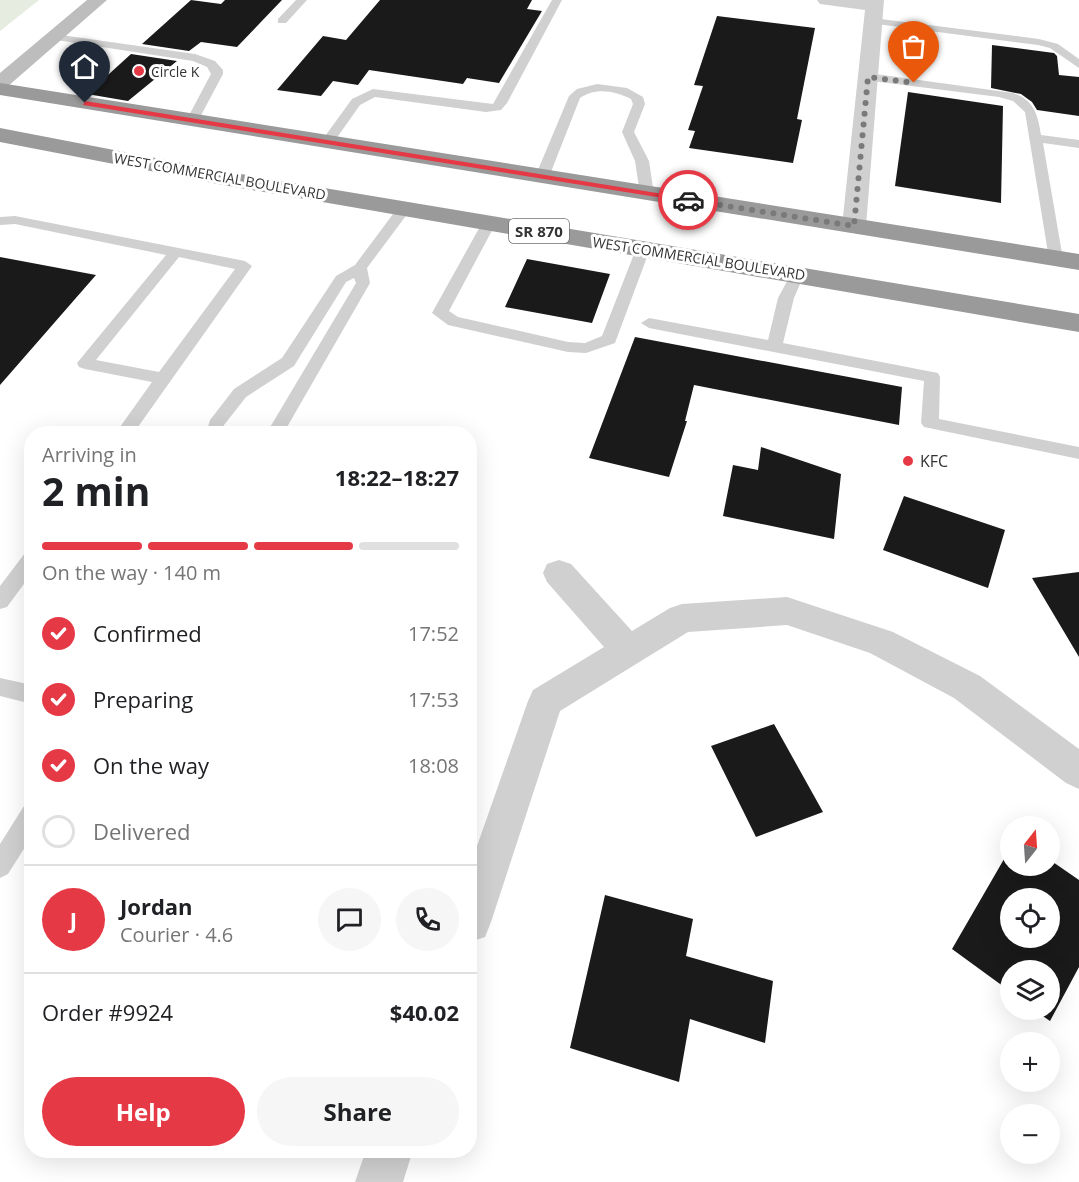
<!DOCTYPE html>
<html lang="en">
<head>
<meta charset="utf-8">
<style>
  body { margin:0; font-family:"Open Sans",sans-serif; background:#f6f6f6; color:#202124; height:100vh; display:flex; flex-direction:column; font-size:22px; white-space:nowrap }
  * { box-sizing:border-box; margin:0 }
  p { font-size:20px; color:#757577 }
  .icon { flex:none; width:33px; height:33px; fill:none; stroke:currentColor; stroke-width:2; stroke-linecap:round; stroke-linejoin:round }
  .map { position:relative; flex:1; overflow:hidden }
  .panel { position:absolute; left:24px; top:426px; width:453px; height:732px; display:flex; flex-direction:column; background:#fff; border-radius:24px; box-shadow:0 6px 24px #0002 }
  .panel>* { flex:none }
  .needle { width:39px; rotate:17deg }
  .controls { position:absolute; left:1000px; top:816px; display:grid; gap:12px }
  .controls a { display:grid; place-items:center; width:60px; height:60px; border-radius:50%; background:#fff; box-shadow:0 6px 24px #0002; font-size:30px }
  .pin { position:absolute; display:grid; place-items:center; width:51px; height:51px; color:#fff; margin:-62px -26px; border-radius:50% 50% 50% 0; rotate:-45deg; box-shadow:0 0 6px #0007 }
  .pin .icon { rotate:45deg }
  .courier { position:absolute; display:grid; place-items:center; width:60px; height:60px; margin:-30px; border:4px solid #e63946; border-radius:50%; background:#fff; color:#222; box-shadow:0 2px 8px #0007 }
  .head em { font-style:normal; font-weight:700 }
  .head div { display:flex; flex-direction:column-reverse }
  .head { display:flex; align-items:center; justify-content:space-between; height:102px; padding:0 18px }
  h1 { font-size:39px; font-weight:700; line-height:45px }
  .bar { display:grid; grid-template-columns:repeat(4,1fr); gap:9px 6px; align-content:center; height:72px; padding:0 18px }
  .bar i { height:8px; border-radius:4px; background:#e0e0e0 }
  .bar .selected { background:#e63946 }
  .bar p { grid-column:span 4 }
  .line { display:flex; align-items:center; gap:15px; padding:0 18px; border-top:2px solid #e0e0e0 }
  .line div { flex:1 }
  .round { display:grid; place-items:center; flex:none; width:63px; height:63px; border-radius:32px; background:#f6f6f6 }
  ol { padding:0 18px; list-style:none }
  li { display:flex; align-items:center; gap:18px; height:66px }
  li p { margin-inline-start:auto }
  li .icon { padding:6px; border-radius:50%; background:#e63946; color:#fff; stroke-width:4 }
  li:last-child { color:#757577 }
  li i { width:33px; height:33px; border:3px solid #e0e0e0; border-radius:50% }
  .button { display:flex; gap:12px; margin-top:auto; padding:12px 18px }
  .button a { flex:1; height:69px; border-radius:36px; background:#e63946; color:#fff; font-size:24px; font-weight:700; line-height:69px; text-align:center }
  .button a+a { background:#f6f6f6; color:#202124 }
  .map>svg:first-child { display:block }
  .green { fill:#e6ecdf }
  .building { fill:#1a1a1a; fill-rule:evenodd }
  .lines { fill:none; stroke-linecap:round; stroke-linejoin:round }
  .lane { fill:#d0d0d0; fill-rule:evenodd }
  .street { fill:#d0d0d0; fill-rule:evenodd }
  .secondary { fill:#bdbdbd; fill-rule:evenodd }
  .highway { fill:#9a9a9a; fill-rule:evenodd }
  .route { fill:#e63946 }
  .done { stroke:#7a7a7a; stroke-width:6; stroke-dasharray:0 10.8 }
  .poi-dot { fill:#e63946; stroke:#fff; stroke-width:2 }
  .labels { text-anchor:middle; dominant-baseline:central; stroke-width:6; stroke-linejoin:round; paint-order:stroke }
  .far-poi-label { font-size:14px; fill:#333; stroke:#fff; text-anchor:start }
  .far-street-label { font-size:14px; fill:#333; stroke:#fff }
  .shield { fill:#fff; stroke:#707070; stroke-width:1.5 }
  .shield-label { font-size:15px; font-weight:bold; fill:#333 }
  .poi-label { font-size:16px; fill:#333; stroke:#fff; text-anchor:start }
</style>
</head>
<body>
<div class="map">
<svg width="1079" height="1182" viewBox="0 0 1079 1182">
  <rect width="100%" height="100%" fill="#fff"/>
  <path class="green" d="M0,0h39l-39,31z"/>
  <path class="building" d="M191,0l30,4 4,-4h57l-45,47 -36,-5 -12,9 -47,-7z
    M380,0h152l-5,9 15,2 -43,72 -32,-5 -4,6 -94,-14 -11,15 -25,-4 -12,15 -44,-6 46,-54 23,4z
    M717,16l98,12 -18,91 5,1 -9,43 -104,-15 6,-17 -7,-1 15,-44 -9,-1z
    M992,45l62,8 3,3 2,19 20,2v39l-42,-6 -5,-8 -11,-8 -30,-6z
    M131,54l46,7 -49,40 -41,-7z
    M908,92l95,14 -2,97 -106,-17z
    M0,257l96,18 -96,110z
    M527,259l83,15 -18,49 -87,-16z
    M635,337l267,50 -3,38 -205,-40 -9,36h2l-18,56 -80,-19z
    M761,447l80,27 -7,65 -111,-23 10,-51 25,5z
    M904,496l101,34 -17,58 -105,-38z
    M1079,572v85l-47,-79z
    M774,724l49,88 -67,25 -45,-91z
    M1011,847v19h39v-6l29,20v87l-29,54 -16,-11h16v-40h-39v22l-59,-43zM1011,898h39v40h-39z
    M605,895l88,24 -7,37 87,25 -8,62 -75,-24 -11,63 -109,-34z"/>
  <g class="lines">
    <path class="lane" d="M296,0h11l-21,23h-8v-4z
      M552,0h10l-55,103 -6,7 -15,2 -111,-15 -15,8 -29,41 -5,1 -6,-4 32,-44 21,-10 120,15z
      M873,18l166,21 19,5 21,15v9l-29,-20 -12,-3 -169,-22v-4z
      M54,34l141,20 20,7 8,9v4l-25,47 -6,4 -6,-4 25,-47 -4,-7 -14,-6 -143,-22 -2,-2z
      M868,73l145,20c21,7 25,22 28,42l38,5v8l-36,-5 20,116 -2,3h-10l-2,-3 -24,-147 -12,-11 -14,-4 -135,-17v-6z
      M597,84l30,4 16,9 2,7 -11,28 15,29 5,33 -2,3 -5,1 -7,-4 -5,-33 -13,-29 11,-28 -2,-5c-16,-8 -35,-12 -51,-1l-31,79 -7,4 -7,-4 34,-81 8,-7z
      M404,205l7,4 -44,59 3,15 -87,151h-17l90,-151 -2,-5 -8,4 -52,84 -48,31 -22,28 -1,9h-17l4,-14 24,-31 48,-31 54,-82 19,-11 44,-59z
      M15,216l230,45 7,5 -119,168h-18l37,-52 -67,-13 -6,-2 -2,-4 89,-108 -151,-31 -15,1v-8zM179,257l56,12 -76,103 -63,-12z
      M489,219l7,4 -47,88 9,6 110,25 17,1 17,-7 34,-87 2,-3h10l2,3 -35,94 -29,10 -18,-1 -120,-27 -16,-12 50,-90z
      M797,270l7,5 -10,23 -11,45 155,30 2,4 -1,42 140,28v12l-155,-32 -3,-4 3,-42 -275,-53 -8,-5 8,-5 119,22 10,-42 14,-26z
      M32,550v23l-25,34 -7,2v-23l25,-33z
      M0,678l32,7v19l-32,-8z
      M32,803v33l-24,38 -8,4v-34l24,-38z"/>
    <path class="street" d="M817,0h67l-18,226 -4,5 -8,2 -8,-2 -4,-5 23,-216 -45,-6z
      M559,560l12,4 61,67 38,-23 12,-4 105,-7 106,35 87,44 99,73v40l-13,-6 -112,-85 -84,-45 -83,-28 -99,7 -128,79 -69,211 -6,15 -15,5v-76l58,-165 5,-11 71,-43 -57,-65 -4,-9 4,-9z
      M366,1150h47l-10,32h-48z"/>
    <path class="secondary" d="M87,0h20l-100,87 -7,2v-16z"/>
    <path class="highway" d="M0,83l1079,171v16l-1079,-175z
      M0,128l223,43 856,143v18l-856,-147 -223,-43z"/>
  </g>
  <path class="route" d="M85,101l603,97 4,2 -4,2 -605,-97z"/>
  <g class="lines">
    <path class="done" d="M688,200l166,26 14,-149 46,6"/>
  </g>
  <g class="poi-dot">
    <circle cx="139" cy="71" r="6"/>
    <circle cx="908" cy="461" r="6"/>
  </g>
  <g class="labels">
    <g class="far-poi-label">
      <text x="151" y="71">Circle K</text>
    </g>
    <g class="far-street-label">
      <text transform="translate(220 176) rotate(10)">WEST COMMERCIAL BOULEVARD</text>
      <text transform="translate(699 258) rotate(9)">WEST COMMERCIAL BOULEVARD</text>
    </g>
    <rect class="shield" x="509" y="219" width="60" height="24" rx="4.5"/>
    <g class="shield-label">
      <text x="539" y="231">SR 870</text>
    </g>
    <g class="poi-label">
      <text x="920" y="461">KFC</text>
    </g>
  </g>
</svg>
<div class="controls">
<a><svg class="needle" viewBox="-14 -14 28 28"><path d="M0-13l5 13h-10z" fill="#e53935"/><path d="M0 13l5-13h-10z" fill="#757577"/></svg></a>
<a><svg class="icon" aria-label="locate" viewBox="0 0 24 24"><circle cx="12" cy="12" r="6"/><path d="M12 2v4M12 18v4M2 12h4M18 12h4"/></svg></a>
<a><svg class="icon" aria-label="layers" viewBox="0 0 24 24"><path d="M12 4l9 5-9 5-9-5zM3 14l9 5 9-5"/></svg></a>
<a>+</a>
<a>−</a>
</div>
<div class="pin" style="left:914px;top:83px;background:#ea580c"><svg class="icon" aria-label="bag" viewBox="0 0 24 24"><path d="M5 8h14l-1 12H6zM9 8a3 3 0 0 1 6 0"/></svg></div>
<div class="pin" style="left:85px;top:103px;background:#1f2937"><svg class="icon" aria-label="home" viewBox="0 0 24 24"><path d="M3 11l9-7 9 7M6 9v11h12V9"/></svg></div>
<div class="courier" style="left:688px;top:200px"><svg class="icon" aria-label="car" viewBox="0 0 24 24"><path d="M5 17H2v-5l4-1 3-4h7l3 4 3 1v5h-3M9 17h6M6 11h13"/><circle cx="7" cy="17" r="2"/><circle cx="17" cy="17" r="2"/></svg></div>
<section class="panel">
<div class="head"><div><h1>2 min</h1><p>Arriving in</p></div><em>18:22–18:27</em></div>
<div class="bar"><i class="selected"></i><i class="selected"></i><i class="selected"></i><i></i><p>On the way · 140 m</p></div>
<ol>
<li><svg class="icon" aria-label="check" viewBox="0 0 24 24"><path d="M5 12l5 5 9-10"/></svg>Confirmed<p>17:52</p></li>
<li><svg class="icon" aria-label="check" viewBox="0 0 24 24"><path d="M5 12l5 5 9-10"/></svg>Preparing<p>17:53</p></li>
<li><svg class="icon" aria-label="check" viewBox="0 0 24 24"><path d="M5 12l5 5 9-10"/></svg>On the way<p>18:08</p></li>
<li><i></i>Delivered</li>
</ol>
<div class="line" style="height:108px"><b class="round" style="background:#e63946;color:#fff">J</b><div><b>Jordan</b><p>Courier · 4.6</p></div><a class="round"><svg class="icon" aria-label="chat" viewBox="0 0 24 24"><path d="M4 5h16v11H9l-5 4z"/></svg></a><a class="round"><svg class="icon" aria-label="phone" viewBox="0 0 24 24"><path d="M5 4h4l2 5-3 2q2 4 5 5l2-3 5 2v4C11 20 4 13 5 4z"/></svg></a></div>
<div class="line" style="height:78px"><div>Order #9924</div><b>$40.02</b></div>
<div class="button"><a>Help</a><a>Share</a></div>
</section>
</div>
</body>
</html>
